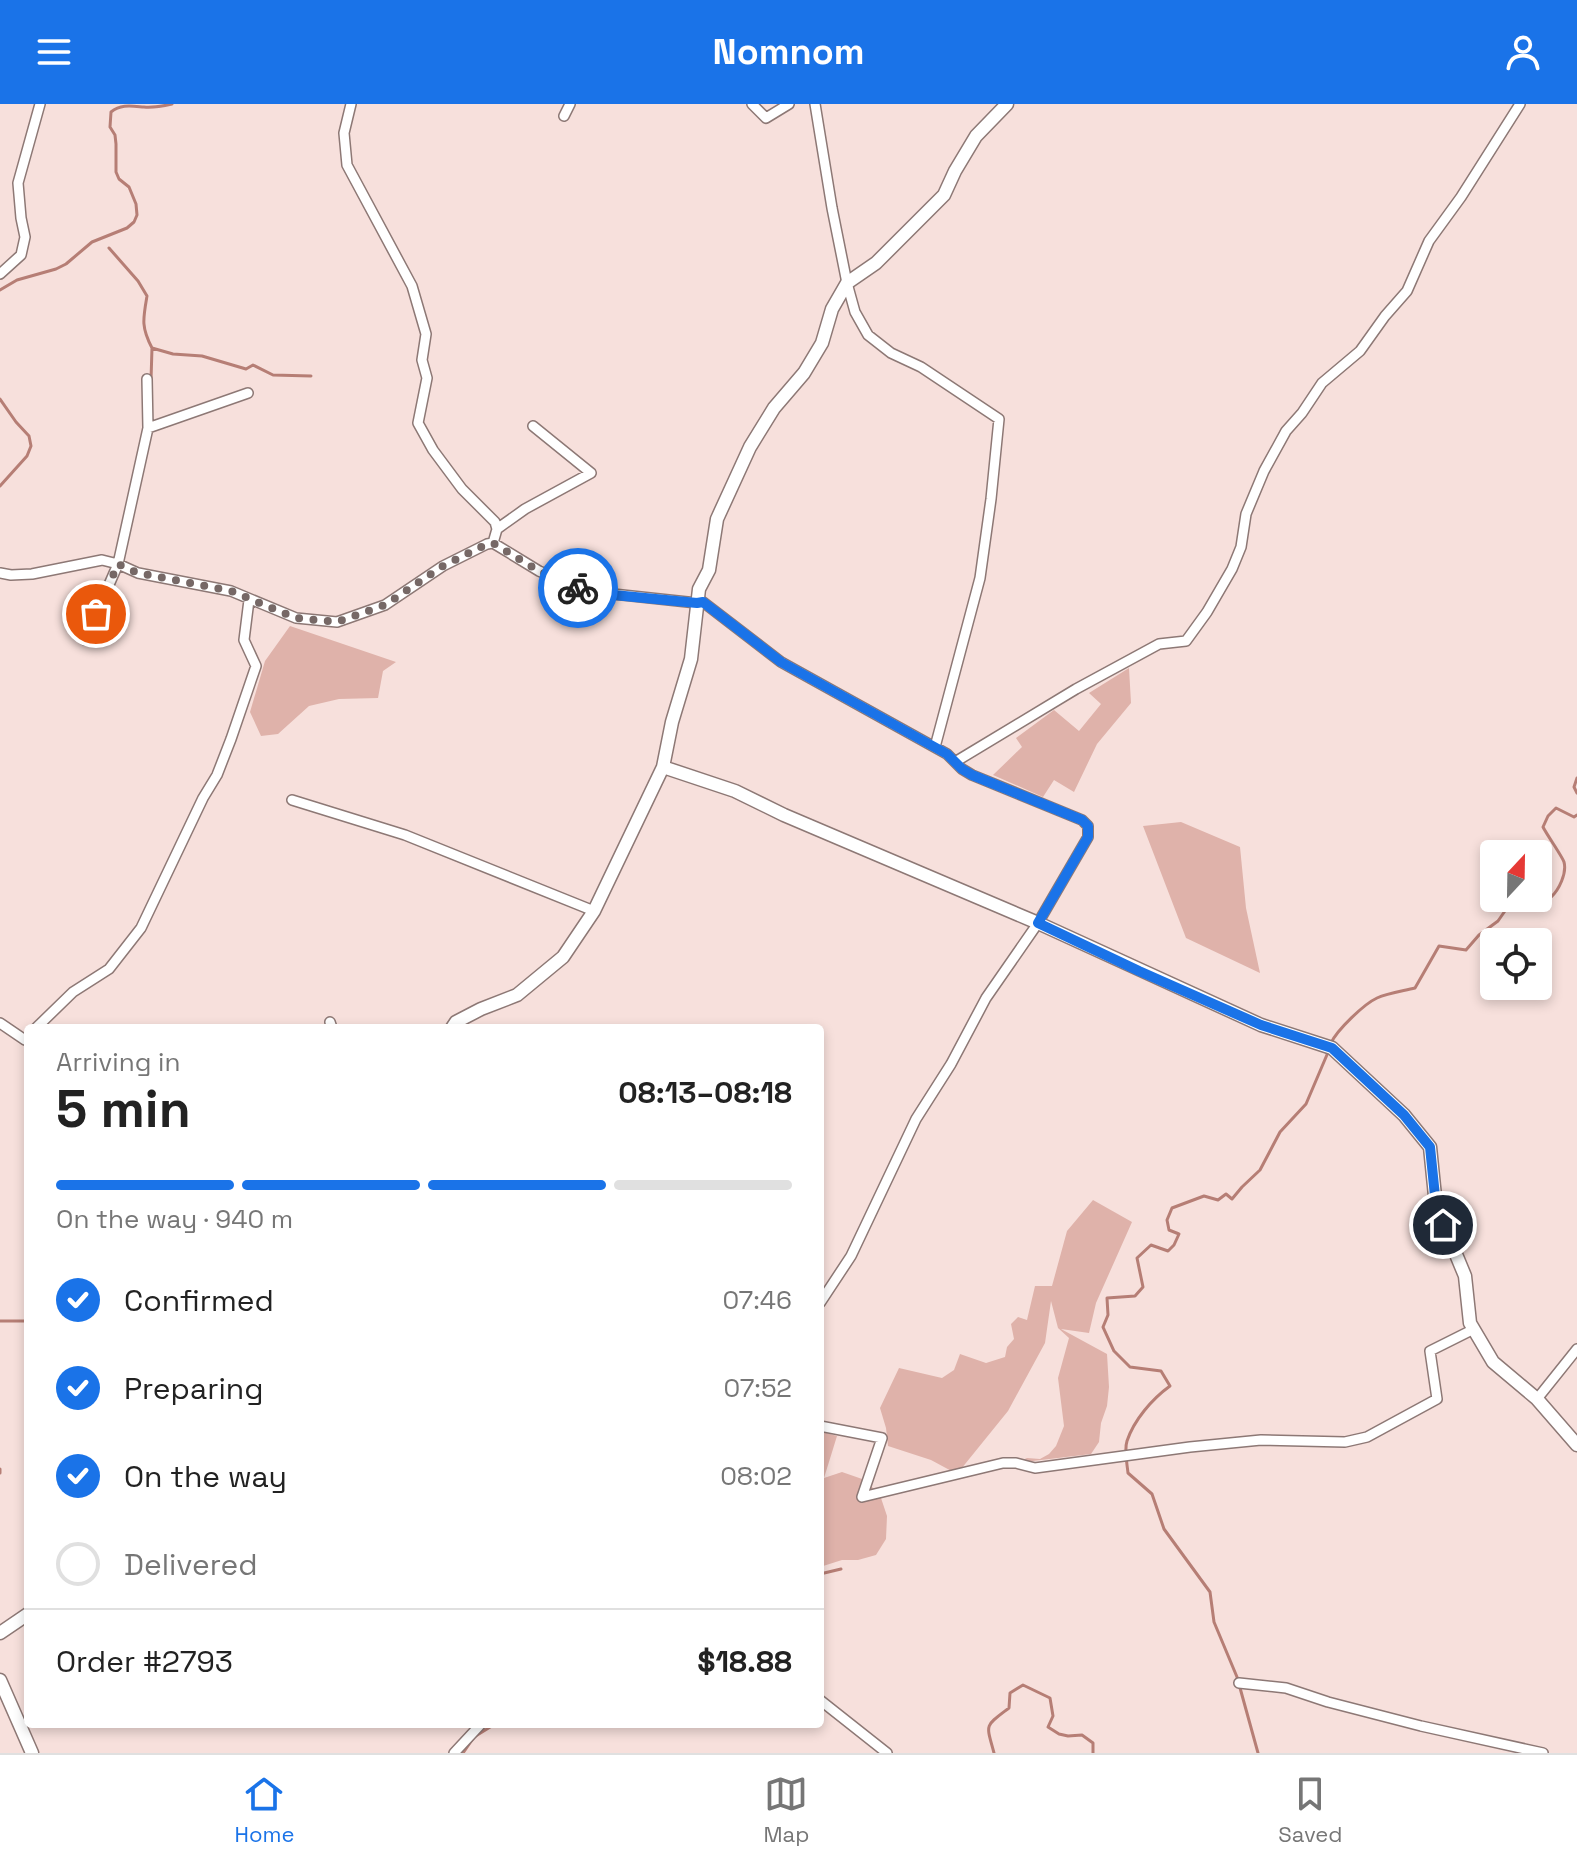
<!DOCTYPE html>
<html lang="en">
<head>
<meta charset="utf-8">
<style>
  body { margin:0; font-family:"Space Grotesk",sans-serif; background:#f2f2f2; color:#222; height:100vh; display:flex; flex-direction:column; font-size:30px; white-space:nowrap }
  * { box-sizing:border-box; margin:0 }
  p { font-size:26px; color:#767676 }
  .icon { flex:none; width:44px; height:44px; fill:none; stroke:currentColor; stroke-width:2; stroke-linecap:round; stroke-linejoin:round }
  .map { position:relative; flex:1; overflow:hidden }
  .sheet { position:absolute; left:24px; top:920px; width:800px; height:704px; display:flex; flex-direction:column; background:#fff; border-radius:8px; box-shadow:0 4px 12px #0003 }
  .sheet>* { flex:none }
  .needle { width:52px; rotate:22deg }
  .fabs { position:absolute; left:1480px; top:736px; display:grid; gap:16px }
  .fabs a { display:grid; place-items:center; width:72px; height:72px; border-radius:8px; background:#fff; box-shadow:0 4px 12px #0003; font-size:40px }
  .pin { position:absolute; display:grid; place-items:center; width:68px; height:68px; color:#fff; margin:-34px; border:4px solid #fff; border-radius:50%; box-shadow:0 2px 8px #0007 }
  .courier { position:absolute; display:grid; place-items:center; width:80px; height:80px; margin:-40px; border:6px solid #1a73e8; border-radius:50%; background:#fff; color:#222; box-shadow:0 2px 10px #0007 }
  .headline em { font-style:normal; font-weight:700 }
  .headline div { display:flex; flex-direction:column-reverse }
  .headline { display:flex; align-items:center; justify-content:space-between; height:136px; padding:0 32px }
  h1 { font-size:52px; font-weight:700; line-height:60px }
  .bar { display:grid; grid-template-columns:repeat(4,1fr); gap:12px 8px; align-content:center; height:96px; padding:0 32px }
  .bar i { height:10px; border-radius:6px; background:#e0e0e0 }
  .bar .on { background:#1a73e8 }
  .bar p { grid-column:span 4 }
  .line { display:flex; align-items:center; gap:20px; padding:0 32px; border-top:2px solid #e0e0e0 }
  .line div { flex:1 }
  ol { padding:0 32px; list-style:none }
  li { display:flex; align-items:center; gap:24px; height:88px }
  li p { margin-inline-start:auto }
  li .icon { padding:8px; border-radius:50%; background:#1a73e8; color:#fff; stroke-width:4 }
  li:last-child { color:#767676 }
  li i { width:44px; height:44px; border:4px solid #e0e0e0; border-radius:50% }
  header { display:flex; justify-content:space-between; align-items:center; height:104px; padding:0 32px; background:#1a73e8; color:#fff; font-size:36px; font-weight:700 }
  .menu { display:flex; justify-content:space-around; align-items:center; height:112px; border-top:2px solid #e0e0e0; background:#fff; font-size:22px; color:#767676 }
  .menu a { display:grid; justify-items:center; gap:4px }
  .menu .on { color:#1a73e8 }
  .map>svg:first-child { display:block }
  .green { fill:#dfb2aa }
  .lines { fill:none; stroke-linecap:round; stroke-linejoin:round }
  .stream { stroke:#b67e75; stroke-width:3 }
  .street-casing { stroke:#8d7875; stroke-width:12 }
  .secondary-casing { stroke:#8d7875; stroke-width:15 }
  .street { stroke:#fff; stroke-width:9 }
  .secondary { stroke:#fff; stroke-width:12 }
  .done { stroke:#766866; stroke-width:8; stroke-dasharray:0 14.4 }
  .route { stroke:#1a73e8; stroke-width:10 }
</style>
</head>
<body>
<header><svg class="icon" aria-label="menu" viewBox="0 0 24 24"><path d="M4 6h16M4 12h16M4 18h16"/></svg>Nomnom<svg class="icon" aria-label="person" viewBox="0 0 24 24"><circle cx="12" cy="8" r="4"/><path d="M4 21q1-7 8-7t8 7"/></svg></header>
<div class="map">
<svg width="1577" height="1649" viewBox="0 0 1577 1649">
  <rect width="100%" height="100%" fill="#f7e0dc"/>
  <path class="green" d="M290,522l106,36 -13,9 -5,27 -39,1 -30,7 -31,28 -17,2 -11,-24 15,-51z
    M1129,564l2,35 -34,41 -23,48 -20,-12 -11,17 -50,-22 29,-28 -6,-9 38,-28 25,21 22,-27 -12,-11z
    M1181,718l59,25 6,61 14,65 -74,-35 -43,-112z
    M1093,1096l39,22 -36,81 -7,30 -28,-4 46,25 2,33 -2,19 -6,17 -2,19 -8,12 -75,9 11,-5 13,1 9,-5 7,-8 8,-20 -6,-48 11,-40 -11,-10 -7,-27 -6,42 -37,68 -51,63 -26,-14 -43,-14 -2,-18 -6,-20 19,-40 43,10 12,-8 6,-16 26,9 19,-6 2,-10 7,-8 -3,-15 7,-7 9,3 8,-34h17l15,-55z
    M820,1327l17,5 -13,42 18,-6 23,8 15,15 7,21 -1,23 -10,16 -18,5h-16l-22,7z"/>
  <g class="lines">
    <path class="stream" d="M109,144l29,33 9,15c-4,23 -6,31 5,52l21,6 29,2 44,13 7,-4 20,10 38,1
      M0,186l17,-10 39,-11 10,-5 26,-22 35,-14 7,-6 3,-7 -1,-11 -7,-17 -10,-8 -3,-7v-28l-1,-9 -5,-8 1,-15c10,-8 20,-6 33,-5 9,1 19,-1 28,-3
      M151,276l1,-32
      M0,295l16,23 13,14 2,10 -4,10 -27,30
      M1577,674l-3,9 3,6
      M1538,790l13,3c8,-7 16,-24 13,-35 -2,-6 -17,-27 -21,-35l5,-11 8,-8 18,9 3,-2
      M1331,939c6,-13 33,-39 46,-45 11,-5 26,-7 38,-10l24,-42 27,4 13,-15 19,-14 9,-13 14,-10
      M0,1217h28
      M0,1365v4
      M820,1470l21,-5
      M463,1649l11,-16 21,-13
      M994,1649c-8,-30 -10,-26 15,-45l1,-15 13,-8 27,13 3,18 -5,11 11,7 9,2 14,-1 11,8v10
      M1258,1649l-21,-76 -23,-55 -4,-30 -46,-63 -12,-35 -24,-21c-1,-10 -4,-23 -1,-32 7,-21 25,-42 43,-55l-9,-15 -31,-4 -16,-16 -11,-24 5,-12 -1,-17 28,-2 8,-9 -6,-29 14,-13 17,6 6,-6 5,-11 -10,-4 -2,-10 5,-12 32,-12 14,4 8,-6 6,5 10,-12 18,-17 20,-38 26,-28 23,-54"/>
    <defs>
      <path id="street" d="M351,0l-7,29 3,32 65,121 14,48 -4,26 5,18 -9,45 15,27 29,39 33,33 2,7 -4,14
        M752,0l14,14 23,-14
        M815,0l17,104 15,75 8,29 13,23 23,18 30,14 78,52 -8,80 -11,79 -45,169
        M564,12l6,-12
        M0,170l21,-19 4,-18 -4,-19 -3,-35 22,-79
        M148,324l100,-35
        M497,425l28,-20 66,-36 -58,-47
        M0,469l11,2 21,-1 70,-14 16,4 20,9 93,18 65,27 41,4 48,-17 58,-39 44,-22 6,-1 46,28 46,20 112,12 6,-1 78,60 166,92 15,15 10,6 110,45 6,6v11l-50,86 -52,75 -35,66 -35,55 -65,137 -31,47
        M85,536l33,-76 30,-136 -1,-49
        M955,658l121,-73 83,-45 27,-3 21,-29 25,-43 9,-22 5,-33 18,-43 22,-40 16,-18 20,-30 38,-32 25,-35 22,-25 22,-50 32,-44 59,-93
        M292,696l113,35 189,76
        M330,918l2,6
        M0,919l25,17
        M36,924l37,-36 36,-23 32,-41 62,-130 14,-23 14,-36 25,-73 -12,-26 5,-40
        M1537,1295l40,-50
        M820,1322l62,12 -20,59 141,-34h13l19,5 155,-21 71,-7 84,2 22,-5 70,-38 -7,-48 44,-22
        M1239,1579l47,5 42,14 93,24 122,27
        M820,1596l67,53
        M454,1649l27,-29"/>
      <path id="secondary" d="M663,663l72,24 49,24 254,108 223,102 71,23 72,67 26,32 6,59 29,70 5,47 23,39 44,37 40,46
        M452,924l4,-6 25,-13 36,-14 46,-38 31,-46 69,-144 9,-45 19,-63 8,-70 10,-19 8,-51 33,-72 24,-39 30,-35 18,-30 10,-34 15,-26 29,-20 68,-68 11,-24 21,-35 31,-32
        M0,1529l28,-19
        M0,1576l32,73"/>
    </defs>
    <use href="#street" class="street-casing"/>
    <use href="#secondary" class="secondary-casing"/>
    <use href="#street" class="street"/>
    <use href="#secondary" class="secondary"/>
  </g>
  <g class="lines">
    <path class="done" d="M96,510l22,-50 20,9 93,18 65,27 41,4 48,-17 58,-39 44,-22 6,-1 46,28 39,17"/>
    <path class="route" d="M578,484l7,3 29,4 83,8 6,-1 78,60 166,92 15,15 10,6 110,45 6,6v11l-50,86 101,48 122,54 71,23 72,67 26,32 6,59 7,19"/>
  </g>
</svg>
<div class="fabs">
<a><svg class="needle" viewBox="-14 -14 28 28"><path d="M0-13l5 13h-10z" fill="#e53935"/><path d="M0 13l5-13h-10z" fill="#767676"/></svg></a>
<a><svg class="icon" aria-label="locate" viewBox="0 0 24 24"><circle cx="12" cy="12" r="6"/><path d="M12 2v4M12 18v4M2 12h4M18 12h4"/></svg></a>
</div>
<div class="pin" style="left:96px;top:510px;background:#ea580c"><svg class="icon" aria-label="bag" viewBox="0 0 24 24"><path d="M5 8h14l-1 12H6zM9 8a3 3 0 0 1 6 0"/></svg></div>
<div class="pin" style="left:1443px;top:1121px;background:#1f2937"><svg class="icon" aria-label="home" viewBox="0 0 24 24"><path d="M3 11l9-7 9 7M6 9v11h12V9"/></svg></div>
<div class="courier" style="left:578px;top:484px"><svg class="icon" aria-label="bike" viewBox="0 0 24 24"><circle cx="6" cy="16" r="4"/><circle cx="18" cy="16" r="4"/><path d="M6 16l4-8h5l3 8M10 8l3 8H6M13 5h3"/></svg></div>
<section class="sheet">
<div class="headline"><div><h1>5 min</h1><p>Arriving in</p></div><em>08:13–08:18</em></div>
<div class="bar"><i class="on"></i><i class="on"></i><i class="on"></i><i></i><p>On the way · 940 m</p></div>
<ol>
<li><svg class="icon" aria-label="check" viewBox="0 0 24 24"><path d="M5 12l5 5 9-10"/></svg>Confirmed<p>07:46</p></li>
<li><svg class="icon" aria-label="check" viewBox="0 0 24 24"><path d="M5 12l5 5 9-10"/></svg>Preparing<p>07:52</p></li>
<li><svg class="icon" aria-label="check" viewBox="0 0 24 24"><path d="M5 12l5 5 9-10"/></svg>On the way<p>08:02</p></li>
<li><i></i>Delivered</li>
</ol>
<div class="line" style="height:104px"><div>Order #2793</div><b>$18.88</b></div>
</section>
</div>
<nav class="menu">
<a class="on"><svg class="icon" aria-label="home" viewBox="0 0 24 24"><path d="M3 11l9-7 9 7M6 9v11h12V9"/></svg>Home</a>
<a><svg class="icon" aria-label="map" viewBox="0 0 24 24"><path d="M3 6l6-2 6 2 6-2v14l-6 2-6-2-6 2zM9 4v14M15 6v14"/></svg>Map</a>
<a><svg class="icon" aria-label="saved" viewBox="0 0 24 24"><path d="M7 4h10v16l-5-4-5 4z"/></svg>Saved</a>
</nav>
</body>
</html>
